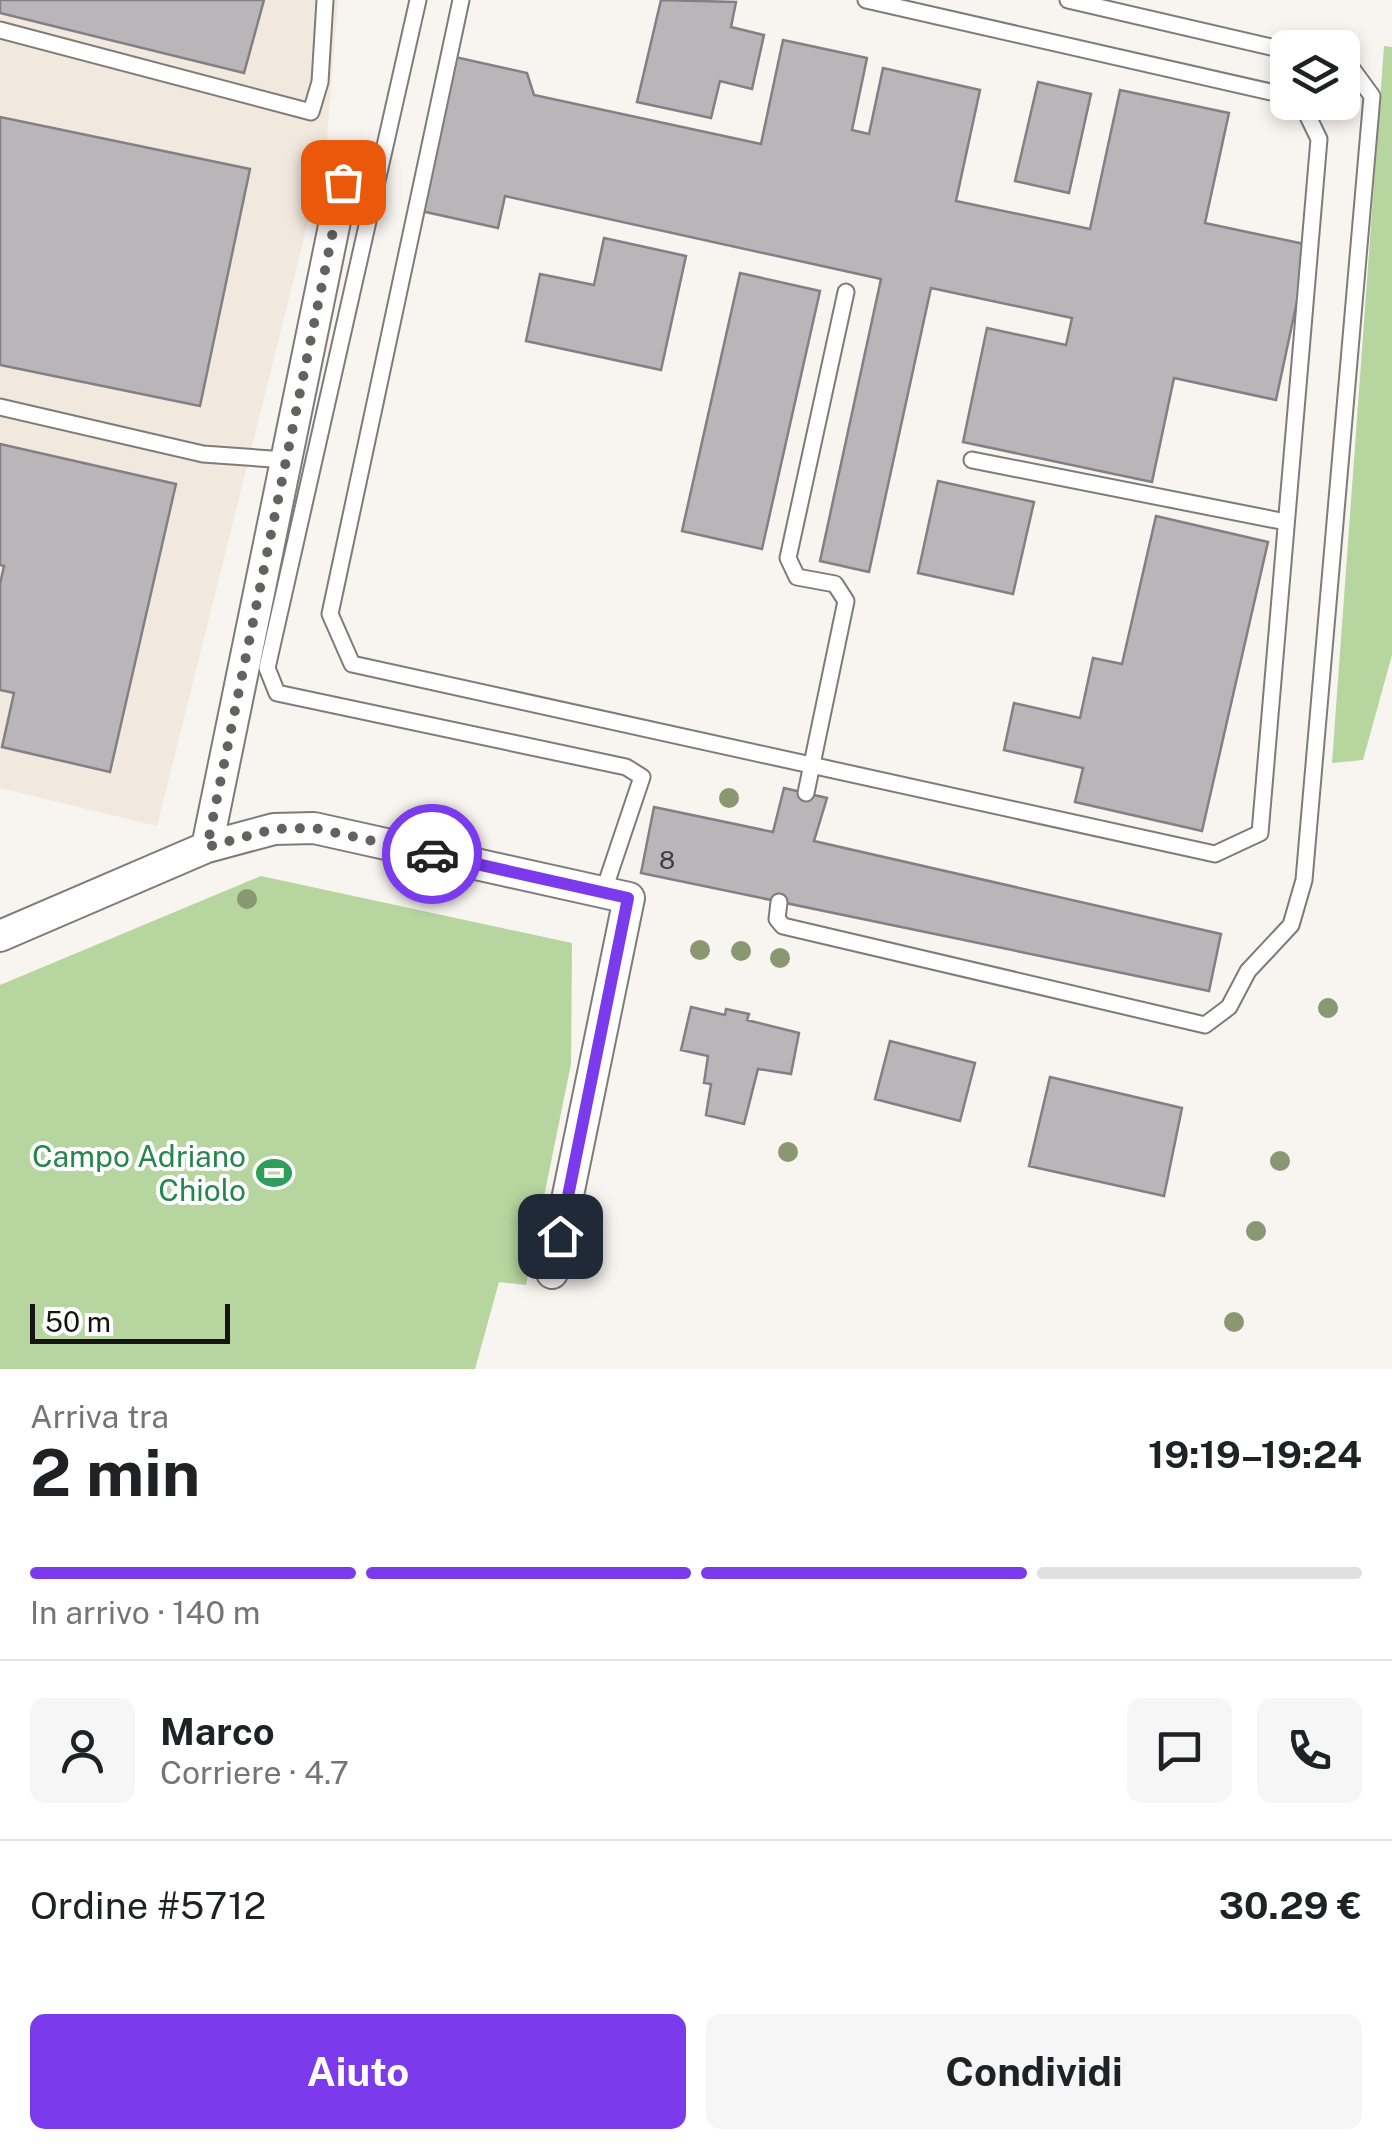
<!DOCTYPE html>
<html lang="it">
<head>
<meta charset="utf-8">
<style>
  body { margin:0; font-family:"Public Sans",sans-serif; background:#f6f6f6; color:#202124; height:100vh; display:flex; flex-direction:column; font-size:38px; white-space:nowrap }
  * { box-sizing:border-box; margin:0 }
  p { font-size:32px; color:#757577 }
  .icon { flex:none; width:55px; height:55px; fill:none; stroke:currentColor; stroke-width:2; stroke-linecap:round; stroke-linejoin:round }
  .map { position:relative; height:1369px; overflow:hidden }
  .side { display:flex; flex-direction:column; background:#fff; flex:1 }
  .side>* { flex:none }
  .buttons { position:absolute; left:1270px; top:30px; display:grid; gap:20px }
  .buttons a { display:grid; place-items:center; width:90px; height:90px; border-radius:15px; background:#fff; box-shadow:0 5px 15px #0003; font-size:50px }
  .scale { position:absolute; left:30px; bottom:25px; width:200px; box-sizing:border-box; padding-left:10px; border:5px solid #151412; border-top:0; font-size:28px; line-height:35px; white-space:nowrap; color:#151412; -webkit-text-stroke:8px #fff; paint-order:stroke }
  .pin { position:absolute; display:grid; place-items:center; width:85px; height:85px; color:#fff; margin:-42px; border-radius:20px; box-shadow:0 5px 15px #0006 }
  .courier { position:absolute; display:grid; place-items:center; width:100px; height:100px; margin:-50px; border:8px solid #7c3aed; border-radius:50%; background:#fff; color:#222; box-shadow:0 2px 12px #0007 }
  .headline em { font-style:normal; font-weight:700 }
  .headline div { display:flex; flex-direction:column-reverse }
  .headline { display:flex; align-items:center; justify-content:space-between; height:170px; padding:0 30px }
  h1 { font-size:65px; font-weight:700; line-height:75px }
  .bar { display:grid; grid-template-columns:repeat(4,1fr); gap:15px 10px; align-content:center; height:120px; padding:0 30px }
  .bar i { height:12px; border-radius:8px; background:#e0e0e0 }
  .bar .on { background:#7c3aed }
  .bar p { grid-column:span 4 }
  .line { display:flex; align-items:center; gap:25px; padding:0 30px; border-top:2px solid #e0e0e0 }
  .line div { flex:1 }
  .round { display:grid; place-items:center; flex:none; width:105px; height:105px; border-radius:15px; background:#f6f6f6 }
  .cta { display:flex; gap:20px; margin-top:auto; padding:20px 30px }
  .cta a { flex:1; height:115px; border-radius:15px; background:#7c3aed; color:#fff; font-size:40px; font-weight:700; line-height:115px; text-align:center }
  .cta a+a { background:#f6f6f6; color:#202124 }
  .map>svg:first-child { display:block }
  .built { fill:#f2e9de }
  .green { fill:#b7d69f }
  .building { fill:#b9b5b8; stroke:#837f82; stroke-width:2.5 }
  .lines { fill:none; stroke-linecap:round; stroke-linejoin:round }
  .lane-casing { stroke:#7f7b78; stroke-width:19 }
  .street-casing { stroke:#7f7b78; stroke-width:34 }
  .lane { stroke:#fff; stroke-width:15 }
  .street { stroke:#fff; stroke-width:30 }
  .tree { fill:#899871 }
  .done { stroke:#646260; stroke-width:10; stroke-dasharray:0 18 }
  .route { stroke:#7c3aed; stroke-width:12 }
  .labels { text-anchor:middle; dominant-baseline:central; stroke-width:8; stroke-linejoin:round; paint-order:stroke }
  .number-label { font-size:25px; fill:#3e3c3c }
  .leisure-label { font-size:30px; fill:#27864d; stroke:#fff; text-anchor:end }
</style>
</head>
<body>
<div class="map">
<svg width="1392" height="1369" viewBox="0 0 1392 1369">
  <rect width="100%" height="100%" fill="#f8f4f0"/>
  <path class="built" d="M0,0h338l-12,150 -169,676 -157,-38z"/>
  <path class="green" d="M1384,46l8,1v608l-29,105 -31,3z
    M261,876l311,67 -1,121 -45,221 -27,-3 -24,87h-475v-384z"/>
  <path class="building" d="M0,0h264l-20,73 -244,-60z
    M661,0l75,2 -5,25 33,8 -12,54 -32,-8 -9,37 -74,-16z
    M783,40l84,18 -15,72 17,4 14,-66 97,22 -24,111 134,28 30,-139 109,23 -24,110 104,22 -33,155 -102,-22 -22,104 -189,-40 24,-114 79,17 6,-27 -141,-30 -62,284 -49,-11 61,-282 -376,-83 -7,32 -77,-17 34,-154 72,16 7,22 227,49z
    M1038,82l53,12 -22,99 -54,-12z
    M0,117l250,52 -50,237 -200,-41z
    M604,238l82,18 -25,114 -135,-29 14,-67 54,11z
    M740,273l80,18 -58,258 -80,-18z
    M0,444l176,40 -66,288 -108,-25 12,-54 -14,-3v-106l4,-18 -4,-1z
    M938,481l96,21 -21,92 -95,-21z
    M1156,516l112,26 -66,289 -127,-29 8,-34 -79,-18 10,-47 66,15 13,-60 29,6z
    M784,788l43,10 -13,43 407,93 -12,57 -568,-118 13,-66 119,25z
    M691,1007l34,8 1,-6 23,5 -2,6 52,13 -8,41 -33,-5 -14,55 -38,-9 5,-31 -7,-1 4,-27 -27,-6z
    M890,1041l85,22 -15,58 -85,-22z
    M1050,1077l132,31 -18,88 -135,-30z"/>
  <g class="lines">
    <defs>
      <path id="lane" d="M418,0l-151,668 10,25 349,74 16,10 -39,116
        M461,0l-131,614 22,50 863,190 45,-21 59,-694 -18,-37
        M866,0l422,96
        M1068,0l220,51
        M0,30l311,82 9,-30 5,-82
        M0,407l203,47 83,6
        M972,460l314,62
        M806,793l40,-192 -11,-17 -38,-7 -9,-19 58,-266
        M779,902l-2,17 6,7 422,99 24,-18 19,-36 43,-46 13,-45 68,-784 -19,-26 -11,-4"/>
      <path id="street" d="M207,847l136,-665
        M0,936l207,-89 67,-18 40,-1 315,70 -77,375"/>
    </defs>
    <use href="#lane" class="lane-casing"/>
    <use href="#street" class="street-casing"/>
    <use href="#lane" class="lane"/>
    <use href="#street" class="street"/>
  </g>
  <g class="tree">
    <circle cx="729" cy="798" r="10"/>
    <circle cx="247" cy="899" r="10"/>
    <circle cx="700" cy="950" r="10"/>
    <circle cx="741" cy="951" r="10"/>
    <circle cx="780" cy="958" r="10"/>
    <circle cx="1328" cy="1008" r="10"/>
    <circle cx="788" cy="1152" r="10"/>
    <circle cx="1280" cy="1161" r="10"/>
    <circle cx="1256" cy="1231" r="10"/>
    <circle cx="1234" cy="1322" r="10"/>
  </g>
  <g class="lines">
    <path class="done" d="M343,182l-136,665 67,-18 40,-1 118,26"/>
    <path class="route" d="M432,854l196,44 -68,338"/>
  </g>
  <defs>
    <symbol id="stadium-bare" viewBox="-9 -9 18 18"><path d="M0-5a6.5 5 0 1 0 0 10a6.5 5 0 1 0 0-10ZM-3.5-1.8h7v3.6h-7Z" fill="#2e9e5b" stroke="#fff" stroke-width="2.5" paint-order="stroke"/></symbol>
  </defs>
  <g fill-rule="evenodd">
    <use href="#stadium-bare" x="249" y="1148" width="50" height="50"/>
  </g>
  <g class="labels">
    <g class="number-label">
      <text x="667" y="860">8</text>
    </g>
    <g class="leisure-label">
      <text x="246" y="1156">Campo Adriano<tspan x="246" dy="34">Chiolo</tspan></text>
    </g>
  </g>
</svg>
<div class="buttons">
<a><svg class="icon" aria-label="layers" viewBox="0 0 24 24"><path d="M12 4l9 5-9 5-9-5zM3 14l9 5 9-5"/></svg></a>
</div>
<div class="scale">50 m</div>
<div class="pin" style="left:343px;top:182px;background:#ea580c"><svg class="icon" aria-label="bag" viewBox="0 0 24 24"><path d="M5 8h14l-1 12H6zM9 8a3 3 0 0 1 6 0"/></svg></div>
<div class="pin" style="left:560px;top:1236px;background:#1f2937"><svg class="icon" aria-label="home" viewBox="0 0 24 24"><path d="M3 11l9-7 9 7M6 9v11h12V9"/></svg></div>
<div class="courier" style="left:432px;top:854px"><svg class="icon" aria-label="car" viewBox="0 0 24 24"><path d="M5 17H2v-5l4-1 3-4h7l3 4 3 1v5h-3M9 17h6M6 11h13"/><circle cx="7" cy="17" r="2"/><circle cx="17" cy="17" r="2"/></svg></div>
</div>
<section class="side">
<div class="headline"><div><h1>2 min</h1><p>Arriva tra</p></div><em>19:19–19:24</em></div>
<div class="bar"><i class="on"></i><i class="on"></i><i class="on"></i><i></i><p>In arrivo · 140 m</p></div>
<div class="line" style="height:180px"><a class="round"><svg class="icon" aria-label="person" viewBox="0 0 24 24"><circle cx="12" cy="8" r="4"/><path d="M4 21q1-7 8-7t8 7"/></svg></a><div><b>Marco</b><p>Corriere · 4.7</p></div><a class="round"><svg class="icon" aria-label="chat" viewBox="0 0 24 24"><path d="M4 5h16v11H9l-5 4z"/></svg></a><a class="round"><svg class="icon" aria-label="phone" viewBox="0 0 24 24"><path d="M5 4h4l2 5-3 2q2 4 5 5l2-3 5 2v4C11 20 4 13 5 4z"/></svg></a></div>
<div class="line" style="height:130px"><div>Ordine #5712</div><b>30.29 €</b></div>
<div class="cta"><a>Aiuto</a><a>Condividi</a></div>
</section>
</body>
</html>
